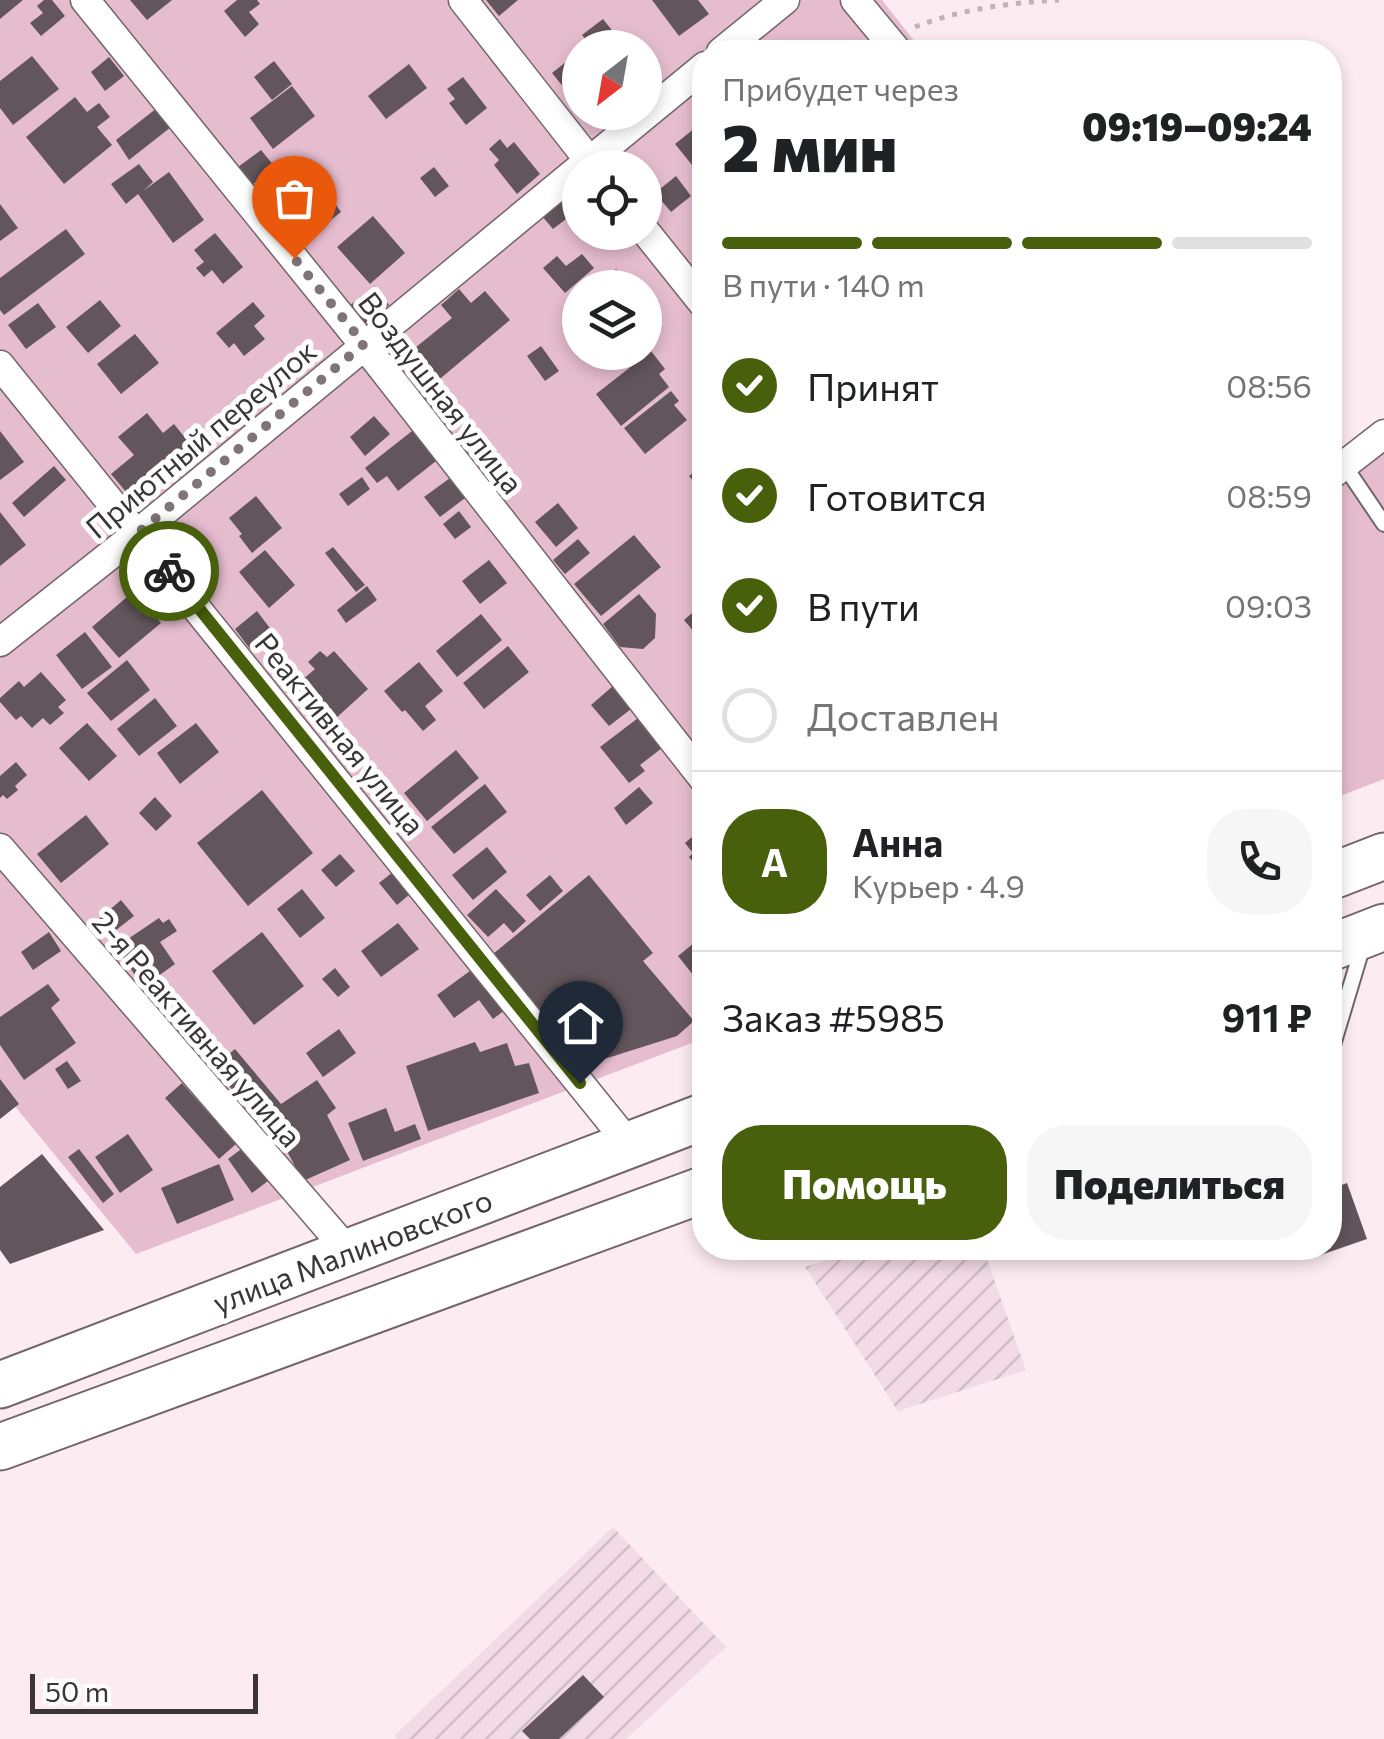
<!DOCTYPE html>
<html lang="ru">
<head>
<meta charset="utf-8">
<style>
  body { margin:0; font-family:Commissioner,sans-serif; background:#f6f6f6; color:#202124; height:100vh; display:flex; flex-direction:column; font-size:38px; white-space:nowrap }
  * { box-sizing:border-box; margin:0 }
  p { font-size:32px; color:#757577 }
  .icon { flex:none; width:55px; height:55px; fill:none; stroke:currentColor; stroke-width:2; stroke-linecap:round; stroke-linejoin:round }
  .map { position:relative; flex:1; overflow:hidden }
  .details { position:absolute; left:692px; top:40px; width:650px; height:1220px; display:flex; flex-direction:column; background:#fff; border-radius:40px; box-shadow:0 5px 15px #0003 }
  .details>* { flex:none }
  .needle { width:65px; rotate:211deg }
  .buttons { position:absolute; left:562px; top:30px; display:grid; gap:20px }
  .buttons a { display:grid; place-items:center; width:100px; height:100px; border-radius:50%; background:#fff; box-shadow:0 5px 15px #0003; font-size:50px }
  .scale { position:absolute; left:30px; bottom:25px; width:228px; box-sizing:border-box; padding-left:10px; border:5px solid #3b3537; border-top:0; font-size:28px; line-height:35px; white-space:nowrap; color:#3b3537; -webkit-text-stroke:8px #fefefe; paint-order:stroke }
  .pin { position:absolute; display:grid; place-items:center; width:85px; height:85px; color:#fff; margin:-102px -42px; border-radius:50% 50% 50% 0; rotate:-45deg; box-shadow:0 0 10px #0007 }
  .pin .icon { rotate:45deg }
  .courier { position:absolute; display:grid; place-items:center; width:100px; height:100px; margin:-50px; border:8px solid #485f0c; border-radius:50%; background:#fff; color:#222; box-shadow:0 2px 12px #0007 }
  .headline em { font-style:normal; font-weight:800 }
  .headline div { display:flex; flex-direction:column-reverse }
  .headline { display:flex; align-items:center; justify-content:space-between; height:170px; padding:0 30px }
  h1 { font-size:65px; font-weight:800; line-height:75px }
  .bar { display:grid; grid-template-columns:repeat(4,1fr); gap:15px 10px; align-content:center; height:120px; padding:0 30px }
  .bar i { height:12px; border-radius:8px; background:#e0e0e0 }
  .bar .current { background:#485f0c }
  .bar p { grid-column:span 4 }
  .line { display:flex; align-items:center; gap:25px; padding:0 30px; border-top:2px solid #e0e0e0 }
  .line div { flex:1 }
  .round { display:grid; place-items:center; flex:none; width:105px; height:105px; border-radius:40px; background:#f6f6f6 }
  ol { padding:0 30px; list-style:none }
  li { display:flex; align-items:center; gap:30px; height:110px }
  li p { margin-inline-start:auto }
  li .icon { padding:10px; border-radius:50%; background:#485f0c; color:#fff; stroke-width:4 }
  li:last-child { color:#757577 }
  li i { width:55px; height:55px; border:5px solid #e0e0e0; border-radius:50% }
  .button { display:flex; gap:20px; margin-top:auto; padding:20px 30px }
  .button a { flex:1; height:115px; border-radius:40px; background:#485f0c; color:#fff; font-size:40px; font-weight:800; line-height:115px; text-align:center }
  .button a+a { background:#f6f6f6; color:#202124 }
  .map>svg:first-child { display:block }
  .industrial { fill:url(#industrial-furrows) }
  .green { fill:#e6bdcf; fill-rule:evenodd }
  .building { fill:#62555b }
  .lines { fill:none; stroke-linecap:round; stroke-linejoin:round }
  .service-casing { stroke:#73656b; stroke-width:18 }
  .minor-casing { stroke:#73656b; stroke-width:31 }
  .trunk-casing { stroke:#73656b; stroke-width:49 }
  .path { stroke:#c0b3b8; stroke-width:5; stroke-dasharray:5 8; stroke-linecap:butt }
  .service { stroke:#fff; stroke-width:14 }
  .minor { stroke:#fff; stroke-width:28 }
  .trunk { stroke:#fff; stroke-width:45 }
  .done { stroke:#7f7578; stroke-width:10; stroke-dasharray:0 18 }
  .route { stroke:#485f0c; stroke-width:12 }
  .labels { text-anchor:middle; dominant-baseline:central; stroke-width:10; stroke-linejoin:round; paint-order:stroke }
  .street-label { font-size:30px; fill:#3b3537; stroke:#fefefe }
</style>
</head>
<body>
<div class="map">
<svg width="1384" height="1739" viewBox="0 0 1384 1739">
  <defs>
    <pattern id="industrial-furrows" width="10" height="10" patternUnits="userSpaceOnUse" patternTransform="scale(2.5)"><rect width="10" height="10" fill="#f2dbe5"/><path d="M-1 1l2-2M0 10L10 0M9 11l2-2" fill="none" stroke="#d0bdc5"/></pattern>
  </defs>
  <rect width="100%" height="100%" fill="#fcecf2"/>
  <path class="industrial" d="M864,1248h119l43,122 -128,41 -93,-144z
    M613,1527l113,120 -100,92h-229l-3,-3z"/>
  <path class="green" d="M0,0h882l41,52h-218v986l-569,216 -136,-166zM580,48h65v64h-65zM580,168h65v64h-65zM580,288h65v64h-65z
    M1384,423v356l-54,21v-335z"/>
  <path class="building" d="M0,0h23l-23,19z
    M44,0h8l13,16 -24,20 -11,-13 13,-10 -6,-7z
    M130,0h42l-25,20z
    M237,0h20l3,4 -11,8 10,12 -14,13 -21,-26z
    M486,0h32l-19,16z
    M652,0h46l11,14 -30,22z
    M603,19l19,24 -6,5h-24l-10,-13z
    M580,51v51l-3,2 -25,-31z
    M32,56l27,33 -46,36 -13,-17v-27z
    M109,57l15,19 -19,15 -14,-19z
    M274,61l18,23 -20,16 -18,-23z
    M409,64l18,24 -41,31 -18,-23z
    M463,77l24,31 -21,17 -17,-22 6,-4 -8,-10z
    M292,86l23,30 -42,33 -23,-31z
    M75,97l12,15 12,-9 11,14 -13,10 15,18 -48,39 -38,-47z
    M157,108l14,19 -42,33 -13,-20z
    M705,120v61l-30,-37z
    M500,139l7,9 7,-6 26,32 -23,20 -23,-29 5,-5 -10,-11z
    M261,150l14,17 -23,18 -14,-18z
    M139,164l14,18 -10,9 26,-19 35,48 -31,23 -35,-49 -12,10 -15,-20z
    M434,167l15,19 -14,11 -15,-19z
    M676,176l15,20 -20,16 -16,-19z
    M319,181l22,31 -36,28 -10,-13 7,-5 -7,-9 13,-10 -6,-9z
    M567,195l11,15 -25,19 -12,-14z
    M0,204l18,24 -18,13z
    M373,216l32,37 -35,31 -33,-37z
    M66,229l19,25 -81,61 -4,-5v-32z
    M215,233l28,34 -20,17 -11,-14 -8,7 -8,-9 8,-6 -10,-12z
    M582,254l12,14 -29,25 -22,-25 14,-12 9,10z
    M616,269l17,19h-21l-8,-9z
    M590,279l7,9h-17v21l-11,-13z
    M375,286l14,19 -29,22 -14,-19z
    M459,289l12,14 14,-12 25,29 -75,63 14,17 -14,12 -19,-23 15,-12 -21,-25 42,-34 -11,-13z
    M100,300l21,26 -33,27 -22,-26z
    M253,302l12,14 -11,10 11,13 -21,17 -10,-13 -5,5 -13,-15z
    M38,303l18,24 -30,22 -18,-24z
    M135,334l24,29 -38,31 -24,-30z
    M541,346l18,25 -14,10 -18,-25z
    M651,351l14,18 -6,5 10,13 -48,39 -25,-32z
    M671,391l8,10 -5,4 13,15 -42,34 -21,-26z
    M705,409v26l-13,-15z
    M147,413l16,20 11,-9 24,30 -62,50 -25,-30 23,-19 -16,-18z
    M374,416l16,18 -25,22 -15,-19z
    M0,431l24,31 -24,18z
    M412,431l24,30 -38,30 -11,-15 -10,7 -12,-15z
    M705,463v33l-16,-20z
    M54,466l12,14 -42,37 -12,-14z
    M362,477l8,12 -22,17 -9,-12z
    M450,478l15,20 -25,19 -16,-20z
    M256,496l26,32 -30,25 -13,-17 3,-2 -13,-16z
    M558,503l20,25 -22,19 -21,-25z
    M459,511l12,16 -16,12 -12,-15z
    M0,512l26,33 -26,21z
    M634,535l27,32 -60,49 -27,-32z
    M578,539l12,14 -25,21 -12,-14z
    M333,547l32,38 -9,7 -31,-39z
    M265,550l30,35 -26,23 -30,-36z
    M489,560l18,23 -27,21 -18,-23z
    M201,574l13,16 -7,6 -14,-16z
    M367,586l10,14 -31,23 -9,-13z
    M134,591l27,32 -42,35 -27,-31z
    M639,594l17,20 -1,24 -12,11 -23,-2 -17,-23z
    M705,602v43l-21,-25z
    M257,611l15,20 -22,18 -15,-20z
    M481,614l21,26 -45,37 -21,-26z
    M85,632l27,35 -30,22 -26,-34z
    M508,646l21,26 -45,37 -21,-26z
    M320,651l7,6 7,-6 34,38 -33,30 -34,-38 14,-12 -7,-7z
    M127,660l23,30 -39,31 -24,-28z
    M419,662l24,29 -18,15 11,14 -13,11 -18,-21 -3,2 -18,-21z
    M41,672l25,28 -8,7 6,6 -14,12 -7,-7 -11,10 -11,-12 -5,4 -16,-18v-4l19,-17 5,6z
    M613,686l18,23 -22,17 -18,-21z
    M155,698l22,28 -38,30 -22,-27z
    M638,718l24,30 -22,17 5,6 -16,12 -29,-36z
    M87,723l30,33 -28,25 -30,-33z
    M196,723l23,29 -39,32 -23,-31z
    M456,750l23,28 -52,43 -23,-28z
    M16,762l11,13 -12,11 3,4 -11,9 -4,-4 -3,3v-22z
    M485,784l22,28 -53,42 -23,-27z
    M639,787l14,16 -27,22 -12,-17z
    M262,790l51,63 -65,53 -51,-63z
    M155,797l17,19 -16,15 -17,-18z
    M86,815l23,29 -48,39 -24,-29z
    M705,826v50l-16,-19 4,-4 -8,-10z
    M487,847l20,25 -34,28 -21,-25z
    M340,854l15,17 -19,16 -15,-17z
    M398,868l18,21 -19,16 -18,-22z
    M550,875l13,16 -23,20 -14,-16z
    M589,875l64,78 -10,8 51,60 -17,15 -79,25 -41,-48 -14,11 -50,-70z
    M302,889l23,29 -25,20 -23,-29z
    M496,889l30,32 -13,12 -9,-10 -16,14 -21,-22z
    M121,900l13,16 -23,18 -12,-15z
    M159,918l4,5 6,-4 8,12 -17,11 15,22 -32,23 -27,-40z
    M398,923l21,26 -38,28 -20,-26z
    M49,932l12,19 -28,19 -12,-18z
    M262,932l42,54 -50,39 -42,-54z
    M705,934v56l-27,-34z
    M335,968l15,19 -12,10 -16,-18z
    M474,968l31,42 -12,9 -14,-19 -25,18 -17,-23z
    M48,984l12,16 -9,8 25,35 -52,37 -24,-35v-28z
    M339,1029l17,24 -33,24 -17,-24z
    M475,1042l5,10 27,-9 8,23 14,-3 10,30 -111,38 -22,-65z
    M235,1049l46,55 36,-24 19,28 -9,7 23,45 -47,21 -21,-39 -7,2 -16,-23 -46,-54z
    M67,1061l14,20 -13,8 -13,-20z
    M0,1079l19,25 -19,15z
    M182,1083l54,61 -17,15 -54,-61z
    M386,1108l9,24 20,-8 6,15 -58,22 -15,-38z
    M128,1134l25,36 -33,23 -25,-36z
    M244,1147l24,34 -16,12 -24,-34z
    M79,1149l35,45 -11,9 -35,-46z
    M42,1154l62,76 -94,34 -10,-14v-63z
    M219,1164l15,36 -57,24 -16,-36z
    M1331,1170l5,17 11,-4 20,56 -55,19 -4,-10h22z
    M583,1675l21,22 -45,42h-29l-8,-8z"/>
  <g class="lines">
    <defs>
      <path id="service" d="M1344,465l40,59
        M1330,1055l33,-110"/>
      <path id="minor" d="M85,0l279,345 341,436
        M463,0l132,168
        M855,0l43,52
        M721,52l64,-52
        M581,168l124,-102
        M645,231l60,75
        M0,365l629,779
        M1330,476l54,-42
        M0,642l138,-109 442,-365
        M0,848l348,403"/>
      <path id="trunk" d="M1330,877l54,-21
        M1330,948l54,-21
        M0,1385l705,-269
        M0,1447l705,-258"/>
    </defs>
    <use href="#service" class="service-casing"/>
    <use href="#minor" class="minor-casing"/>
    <use href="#trunk" class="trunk-casing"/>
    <path class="path" d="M915,27c46,-18 94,-24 144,-27"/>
    <use href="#service" class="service"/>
    <use href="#minor" class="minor"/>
    <use href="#trunk" class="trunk"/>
  </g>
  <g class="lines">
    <path class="done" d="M169,571l-31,-38 226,-189 -70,-86"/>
    <path class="route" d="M169,571l411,512"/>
  </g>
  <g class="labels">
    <g class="street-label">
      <text transform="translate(442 392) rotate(52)">Воздушная улица</text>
      <text transform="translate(200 438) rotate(-40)">Приютный переулок</text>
      <text transform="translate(341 733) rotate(51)">Реактивная улица</text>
      <text transform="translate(198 1028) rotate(49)">2-я Реактивная улица</text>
      <text transform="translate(352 1250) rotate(-21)">улица Малиновского</text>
    </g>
  </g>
</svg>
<div class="buttons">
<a><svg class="needle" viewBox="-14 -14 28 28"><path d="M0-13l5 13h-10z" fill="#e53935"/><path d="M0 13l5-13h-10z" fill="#757577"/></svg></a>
<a><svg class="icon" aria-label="locate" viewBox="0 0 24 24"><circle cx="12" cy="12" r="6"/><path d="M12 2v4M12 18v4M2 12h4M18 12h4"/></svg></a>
<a><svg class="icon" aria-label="layers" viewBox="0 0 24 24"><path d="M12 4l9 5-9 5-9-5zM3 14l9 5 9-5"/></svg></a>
</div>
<div class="scale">50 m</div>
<div class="pin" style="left:294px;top:258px;background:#ea580c"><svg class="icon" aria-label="bag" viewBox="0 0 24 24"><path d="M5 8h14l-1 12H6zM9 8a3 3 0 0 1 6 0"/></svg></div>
<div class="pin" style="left:580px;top:1083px;background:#1f2937"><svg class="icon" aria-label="home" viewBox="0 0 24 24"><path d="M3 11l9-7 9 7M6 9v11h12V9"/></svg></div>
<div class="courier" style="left:169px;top:571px"><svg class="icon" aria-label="bike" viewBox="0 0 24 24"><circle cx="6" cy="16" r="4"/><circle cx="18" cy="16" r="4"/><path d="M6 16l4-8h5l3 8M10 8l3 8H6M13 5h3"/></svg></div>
<section class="details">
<div class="headline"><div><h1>2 мин</h1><p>Прибудет через</p></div><em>09:19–09:24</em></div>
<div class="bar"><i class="current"></i><i class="current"></i><i class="current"></i><i></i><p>В пути · 140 m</p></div>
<ol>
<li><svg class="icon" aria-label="check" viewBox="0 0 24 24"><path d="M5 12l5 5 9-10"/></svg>Принят<p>08:56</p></li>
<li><svg class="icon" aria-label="check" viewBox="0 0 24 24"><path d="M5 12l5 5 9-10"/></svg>Готовится<p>08:59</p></li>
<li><svg class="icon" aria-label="check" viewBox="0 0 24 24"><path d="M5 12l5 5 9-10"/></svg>В пути<p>09:03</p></li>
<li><i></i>Доставлен</li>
</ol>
<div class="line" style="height:180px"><b class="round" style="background:#485f0c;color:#fff">А</b><div><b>Анна</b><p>Курьер · 4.9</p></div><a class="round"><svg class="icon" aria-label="phone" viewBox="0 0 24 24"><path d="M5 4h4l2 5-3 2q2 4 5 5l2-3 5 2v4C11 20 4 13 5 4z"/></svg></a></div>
<div class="line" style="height:130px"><div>Заказ #5985</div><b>911 ₽</b></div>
<div class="button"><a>Помощь</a><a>Поделиться</a></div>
</section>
</div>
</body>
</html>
